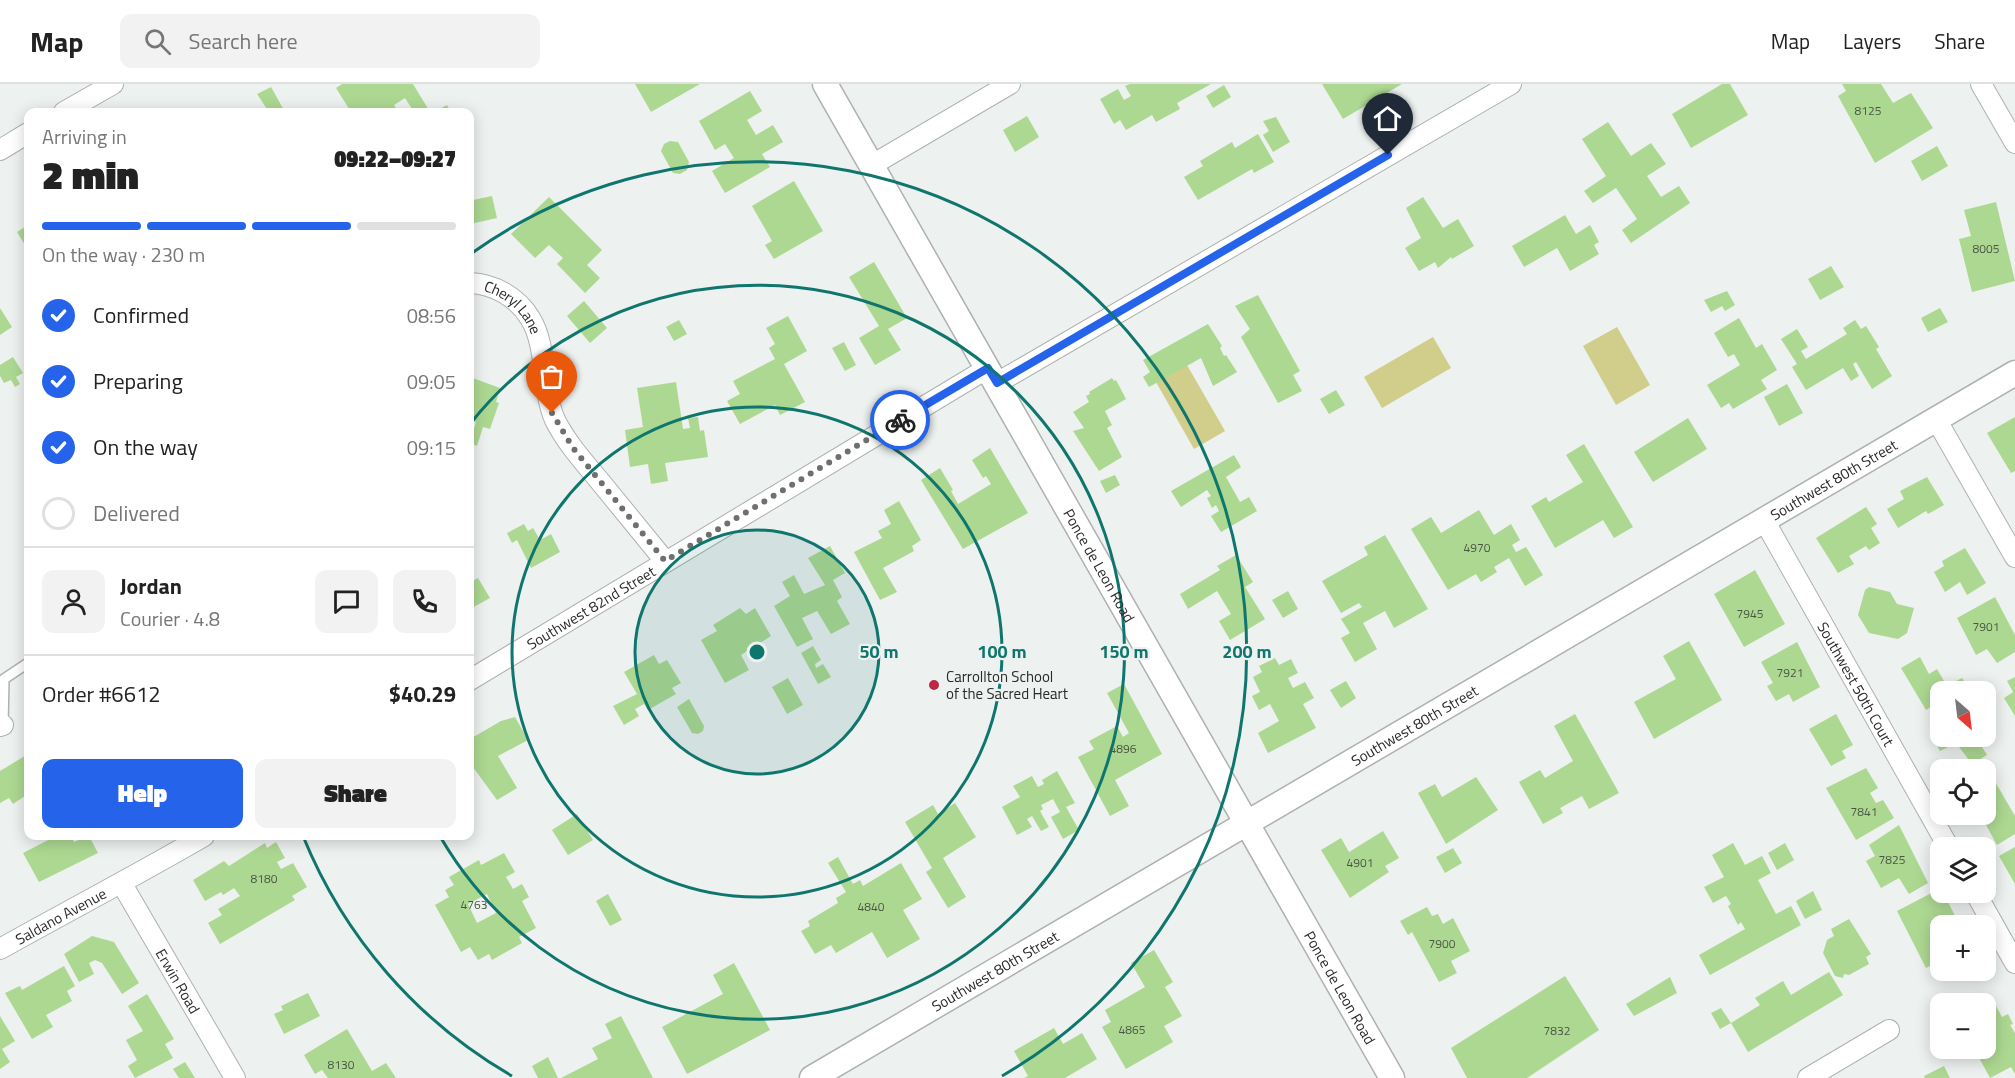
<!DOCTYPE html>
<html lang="en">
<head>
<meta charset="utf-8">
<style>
  body { margin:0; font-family:"Titillium Web",sans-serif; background:#f2f2f2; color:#222; height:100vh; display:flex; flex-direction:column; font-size:22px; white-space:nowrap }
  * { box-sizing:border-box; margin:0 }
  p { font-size:20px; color:#767676 }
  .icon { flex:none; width:33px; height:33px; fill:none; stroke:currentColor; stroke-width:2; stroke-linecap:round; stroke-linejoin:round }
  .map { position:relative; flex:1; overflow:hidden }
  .drawer { position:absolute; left:24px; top:24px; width:450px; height:732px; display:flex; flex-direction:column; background:#fff; border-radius:12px; box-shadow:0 3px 15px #0003 }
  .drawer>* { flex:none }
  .needle { width:39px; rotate:152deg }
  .fabs { position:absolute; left:1930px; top:597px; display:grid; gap:12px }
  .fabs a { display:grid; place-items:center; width:66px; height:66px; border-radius:12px; background:#fff; box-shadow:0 3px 15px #0003; font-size:30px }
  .pin { position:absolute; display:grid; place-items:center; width:51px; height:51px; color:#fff; margin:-62px -26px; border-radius:50% 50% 50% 0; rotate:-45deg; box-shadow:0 0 6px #0007 }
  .pin .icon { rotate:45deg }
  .courier { position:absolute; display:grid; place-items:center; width:60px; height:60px; margin:-30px; border:4px solid #2563eb; border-radius:50%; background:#fff; color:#222; box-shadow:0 2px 8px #0007 }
  .overview em { font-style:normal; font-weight:800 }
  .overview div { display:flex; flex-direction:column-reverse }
  .overview { display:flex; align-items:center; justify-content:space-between; height:102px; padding:0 18px }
  h1 { font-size:39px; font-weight:800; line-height:45px }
  .bar { display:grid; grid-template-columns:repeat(4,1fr); gap:9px 6px; align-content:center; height:72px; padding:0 18px }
  .bar i { height:8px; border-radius:4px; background:#e0e0e0 }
  .bar .selected { background:#2563eb }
  .bar p { grid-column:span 4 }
  .line { display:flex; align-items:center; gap:15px; padding:0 18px; border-top:2px solid #e0e0e0 }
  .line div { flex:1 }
  .round { display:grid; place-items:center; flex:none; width:63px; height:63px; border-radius:12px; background:#f2f2f2 }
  ol { padding:0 18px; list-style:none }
  li { display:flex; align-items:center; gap:18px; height:66px }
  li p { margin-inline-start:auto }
  li .icon { padding:6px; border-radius:50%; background:#2563eb; color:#fff; stroke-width:4 }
  li:last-child { color:#767676 }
  li i { width:33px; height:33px; border:3px solid #e0e0e0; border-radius:50% }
  .action { display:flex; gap:12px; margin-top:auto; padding:12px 18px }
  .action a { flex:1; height:69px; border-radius:12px; background:#2563eb; color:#fff; font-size:24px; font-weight:800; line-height:69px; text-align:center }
  .action a+a { background:#f2f2f2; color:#222 }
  header { display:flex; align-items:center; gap:36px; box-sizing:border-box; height:84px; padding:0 30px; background:#fff; border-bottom:2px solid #e0e0e0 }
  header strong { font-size:28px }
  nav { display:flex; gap:33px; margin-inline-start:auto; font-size:21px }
  .search { width:420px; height:54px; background:#f2f2f2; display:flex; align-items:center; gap:15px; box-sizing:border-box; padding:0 21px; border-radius:12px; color:#767676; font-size:22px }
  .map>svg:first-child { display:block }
  .green { fill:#d1cd8a }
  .building { fill:#add892; fill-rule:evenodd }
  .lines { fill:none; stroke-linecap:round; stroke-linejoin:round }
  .service-casing { stroke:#aeb1af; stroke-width:12 }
  .minor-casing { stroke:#aeb1af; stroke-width:22 }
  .tertiary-casing { stroke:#aeb1af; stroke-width:27 }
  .service { stroke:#fff; stroke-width:9 }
  .minor { stroke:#fff; stroke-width:20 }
  .tertiary { stroke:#fff; stroke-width:24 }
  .done { stroke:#6e706e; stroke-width:6; stroke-dasharray:0 10.8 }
  .route { stroke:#2563eb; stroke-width:8 }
  .ring { fill:none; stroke:#0f766e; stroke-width:3 }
  .poi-dot { fill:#bb2942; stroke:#edf1ef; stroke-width:2 }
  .labels { text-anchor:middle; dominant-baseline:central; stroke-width:4.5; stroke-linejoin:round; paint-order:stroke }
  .number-label { font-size:12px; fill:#4a5643 }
  .street-label { font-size:15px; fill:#292a29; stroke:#edf1ef }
  .poi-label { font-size:15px; fill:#292a29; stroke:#edf1ef; text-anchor:start }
  .centre { fill:#0f766e; stroke:#edf1ef; stroke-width:3 }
  .ring-label { font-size:18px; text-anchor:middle; font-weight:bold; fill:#0f766e; stroke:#edf1ef; stroke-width:4.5; stroke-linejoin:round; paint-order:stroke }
</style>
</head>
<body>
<header>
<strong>Map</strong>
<div class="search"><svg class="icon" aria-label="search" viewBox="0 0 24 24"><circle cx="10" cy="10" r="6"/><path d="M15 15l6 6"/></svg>Search here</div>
<nav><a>Map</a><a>Layers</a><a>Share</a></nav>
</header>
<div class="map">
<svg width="2015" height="994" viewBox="0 0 2015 994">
  <rect width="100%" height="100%" fill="#edf1ef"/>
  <path class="green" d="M1617,243l33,58 -34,20 -33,-59z
    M1433,253l18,31 -69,40 -18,-31z
    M1187,281l38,66 -31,18 -38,-67z"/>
  <path class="building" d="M342,0h71l17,28h-16l-9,-14 -11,7 3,5 -4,2h-42l-15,-24z
    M635,0h65l-49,28z
    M1130,0h81l-34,19 3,6 -24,13 -4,-7 -26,15 -6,-10 -6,4 -14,-25 18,-10 6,11 7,-4 -6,-10z
    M1322,0h80l-59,35z
    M1722,0h8l18,31 -57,33 -19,-34z
    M1842,0h39l12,19 18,-10 22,35 -58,35 -37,-67 8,-5z
    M1224,1l7,12 -18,11 -7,-12z
    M271,3l14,25h-16l-12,-18z
    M750,7l12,20 -15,9 9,15 17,-10 10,17 -21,12 8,13 -45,26 -13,-22 22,-13 -9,-14 -10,6 -16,-29z
    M447,21l4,7h-17z
    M1027,32l12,21 -24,15 -12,-22z
    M1276,33l14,25 -17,10 -10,-17 6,-4 -6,-10z
    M1608,38l23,34 20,-13 15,21 -19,12 14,21 18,-11 11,17 -59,40 -9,-13 15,-11 -21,-31 -23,15 -9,-12 22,-15 -24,-37z
    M1258,50l16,28 -20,11 -2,-4 -54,31 -14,-23 19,-11 -3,-5 32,-19 3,6z
    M670,57l8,1 11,20 -2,8 -7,4 -7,-1 -12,-22 3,-7z
    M1937,62l11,20 -26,15 -11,-20z
    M794,97l29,50 -49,28 -9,-14 7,-4 -20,-35z
    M470,103l3,13 19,-4 5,22 -27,6z
    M549,113l53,53 -15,15 13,13 -15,15 -28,-29 6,-6 -14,-13 -14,13 -24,-24z
    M1423,113l20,31 15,-9 16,27 -22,13 -1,-2 -13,11 -3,-6 -16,9 -14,-23 16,-10 -15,-30z
    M1996,118l19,79 -43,11 -13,-53 12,-3 -7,-26z
    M1565,131l11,19 14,-9 9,17 -5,3 5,9 -29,17 -13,-23 -33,19 -12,-21z
    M28,141v25l-11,-18z
    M874,178l33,56 -19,11 13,21 -26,15 -16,-27 20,-12 -30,-49z
    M1831,182l13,21 -24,13 -12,-21z
    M1727,207l8,14 -10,6 -3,-5 -11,6 -7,-12z
    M1258,211l42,76 -7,4 9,16 -24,12 -37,-66 9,-8 -15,-23z
    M584,217l23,27 -17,15 -23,-27z
    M0,224l12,19 -12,8z
    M1940,224l8,14 -20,10 -7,-14z
    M788,232l19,35 -23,13 21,38 -25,13 -5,-10 -35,19 -13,-23 13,-7 -7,-13 42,-22 -6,-11 6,-4 -9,-16z
    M1739,234l17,30 6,-4 15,26 -16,10 6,9 -34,20 -4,-6 -8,5 -14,-23 33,-20 -6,-11 -6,3 -14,-24z
    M679,236l8,14 -13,7 -8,-14z
    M1855,236l6,9 5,-3 13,21 -3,2 16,27 -20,13 -16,-27 -3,2 6,12 -8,5 -8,-13 -37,22 -14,-23 5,-3 -16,-25 16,-10 11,18 -7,4 5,8 41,-25 -4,-6z
    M1208,240l14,22 -2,2 4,8 2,-1 11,17 -24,14 -12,-28 -52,29 -6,-10 7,-5 -7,-12z
    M844,258l12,23 -11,6 -13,-23z
    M13,273l10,16 -7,4 4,7 -5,3 -4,-7 -7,3 -4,-7v-11z
    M470,293l30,11 -4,14 3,1 -9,26 -7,-2 -6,19 -7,-3 6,-21 -6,-2z
    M1112,294l2,3 2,-1 10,19 -21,12 7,14 -5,3 15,29 -23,14 -26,-40 11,-3 -11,-16 16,-10 -3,-6 4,-2 -1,-2z
    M676,298l7,47 7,-1 -2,-10 10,-1 2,14 4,-1 4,27 -43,6 3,18 -17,3 -3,-20 -18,3 -5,-37 18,-3 -6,-39z
    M1787,300l16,29 -24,13 -15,-29z
    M1336,306l9,15 -16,9 -9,-15z
    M2015,333v54l-4,2 -24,-40z
    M1688,334l19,31 -54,33 -19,-30z
    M1584,360l49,83 -19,11 -11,-18 -48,28 -24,-42 15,-9 3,5 34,-20 -17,-27z
    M990,364l38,65 -65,36 -42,-69 19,-12 13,22 -2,1 7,13 33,-20 -5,-8 -3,2 -11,-18z
    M1234,371l7,12 -15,10 14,25 9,-5 8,14 -36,21 -10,-16 8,-5 -3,-6 -4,3 -5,-10 4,-2 -4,-6 -26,17 -10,-16z
    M1115,391l5,10 -14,8 -6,-12z
    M1927,393l17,28 -16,9 -2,-3 -28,17 -11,-19 17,-10 -4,-8z
    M899,417l22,39 -9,6 2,5 -31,17 14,24 -17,8 -26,-48 28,-14 -4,-7 13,-7 -7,-14z
    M1866,423l11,17 -6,4 9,15 -11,7 -3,-4 -17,10 5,8 -16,9 -22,-35z
    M1479,426l15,25 17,-11 9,16 -8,5 4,7 10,-5 17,28 -18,11 -16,-28 -15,9 3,5 -16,10 -5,-8 -28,16 -37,-61 20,-12 10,16z
    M524,440l4,7 5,-3 7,12 11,-6 9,18 -29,16 -14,-28 -5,3 -5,-10z
    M1385,451l43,74 -34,19 -9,-17 -22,12 14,26 -22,13 -14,-24 9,-5 -9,-14 21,-12 -3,-4 -18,10 -19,-32 46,-26 -4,-8z
    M830,462l15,27 -12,7 9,17 -5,4 13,23 -19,10 -14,-23 -15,7 11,21 -16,8 -23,-41 16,-10 -8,-14 12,-7 10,19 21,-9 -17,-27z
    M1965,464l21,35 -19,12 -7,-13 -15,10 -11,-20 10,-6 -2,-5z
    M1236,471l17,27 -8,5 20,32 -35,21 -11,-19 12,-7 -14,-23 -29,18 -8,-15 40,-24 -3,-4z
    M1755,486l30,54 -41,23 -30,-53z
    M478,494l12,20 -20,11v-30l1,3z
    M1869,503l21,5 7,12 17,4 -7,25 -9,6 -29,-6 -11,-18 7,-25z
    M1288,507l10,18 -15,9 -11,-18z
    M1995,513l20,38v17l-18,11 -10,-14 -11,6 -19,-37z
    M740,524l6,6 9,-6 16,28 -30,19 8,15 -24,13 -24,-43 16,-9 -4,-6z
    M1689,557l33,59 -68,39 -20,-37 42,-23 -13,-23z
    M1797,558l23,45 -27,15 -4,-8 -13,7 -9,-15 6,-3 -12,-21z
    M813,562l8,14 -6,4 1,4 7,-4 8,13 -13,7 -17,-31z
    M654,571l5,9 8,-4 14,23 -9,5 4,6 -28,16 -4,-6 -9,5 4,7 -15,9 -11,-19 24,-12 -13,-22z
    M1920,573l9,17 8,-5 10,17 15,-8 5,8 -10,6h-16v9l-15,9 -25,-42z
    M1275,574l4,7 12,-6 7,14 -10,5 5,10 12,-6 9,16 -11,6 13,24 -48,25 -10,-20 21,-12 -9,-17 -11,6 -7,-14 8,-4 -7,-15 9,-5 -3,-6z
    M2015,593v39l-11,-18 9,-6 -6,-11z
    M788,594l15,27 -16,9 -15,-27z
    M1346,597l10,17 -15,10 -11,-18z
    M1124,600l38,70 -47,26 14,26 -19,10 -32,-59 16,-8 -5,-8 28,-15 6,11 6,-4 -22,-40z
    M689,615l15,27 -1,5 -5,3 -6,-1 -15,-26z
    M1575,630l44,79 -30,16 -7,-13 -22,12 3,5 -20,11 -24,-42 21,-12 5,8 28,-17 -19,-35z
    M1836,630l17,31 -11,6 4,7 -15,8 -22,-37z
    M1941,632v20h42l2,3 -6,3 8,13 -15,9 -16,-21 -16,8 -10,-18 4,-3 -4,-8z
    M515,633l13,23 -30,16 19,32 -20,12 -27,-37v-24l31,-18z
    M28,670v40l-15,10 -4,-6 -9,5v-32z
    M1866,684l12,20 -8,5 6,10 7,-3 11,18 -38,22 -30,-52z
    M1057,687l18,32 -9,4 13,23 -16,9 -12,-22 9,-5 -7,-13 -12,6 2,4 -3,2 9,16 -8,4 -9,-15 -5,3 5,8 -15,8 -15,-28 18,-10 -7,-11 19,-10 6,11 6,-3 -2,-4z
    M1990,689l25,43v18l-18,11 -17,-31h6v-39z
    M1476,693l22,33 -52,34 -28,-51 17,-9 7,13z
    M955,719l21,34 -33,21 23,39 -18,11 -22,-36 6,-4 -27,-46 28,-17 5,9z
    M577,730l16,26 -25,15 -16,-25z
    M1899,741l29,58 -19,11 -10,-16 -18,10 -15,-27 9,-5 -6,-11z
    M1383,747l16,27 -14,8 4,6 -39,26 -29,-48 20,-12 8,14z
    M56,752h15l3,6 15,-6 9,17 -59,29 -16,-29z
    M276,758l9,16 -8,4 4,7 12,-6 14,24 -15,9 3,4 -75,44 -12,-21 14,-8 -4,-6 22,-13 -6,-8 -11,7 -2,-3 -16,9 -12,-21 31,-19 5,5 36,-23 2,5z
    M1733,759l12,22 17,-9 9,17 -13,7 18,34 15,-8 10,19 -91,50 -11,-20 46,-26 -4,-7 -3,3 -10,-19 3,-2 -5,-8 -13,7 -9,-16 20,-10 -12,-22z
    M1785,759l9,17 -17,10 -9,-17z
    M2015,763v37l-16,-28z
    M1453,764l9,15 -17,10 -9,-16z
    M504,769l11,19 -9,5 7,12 9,-5 7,13 -7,4 14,27 -17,9 3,6 -30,17 -3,-6 -11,6 -8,-13 -9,5 -26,-47 14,-8 -4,-7 9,-5 -5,-8 30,-17 2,5zM487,810l9,19 -19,10 -9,-19z
    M838,773l15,27 7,-4 3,6 38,-23 21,36 -19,11 17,29 -33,19 -15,-26 -36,21 -5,-8 -16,9 -14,-23 9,-5 -2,-5 30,-18 -2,-5 10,-6 -18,-29z
    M1941,804l19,38h-19v34l-15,8 -29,-57z
    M1813,807l9,19 -17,9 -9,-18z
    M608,810l14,26 -12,6 -14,-25z
    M1427,823l5,9 6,-2 5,10 10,-6 17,33 -19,10 6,12 -18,9 -27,-50 -4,3 -8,-14z
    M1849,835l22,35 -5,3 3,7 -20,11 -5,-1 -1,4 -8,-2 -12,-23 4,-13 7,-4 -3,-7z
    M92,852l22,6 25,41 -17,11 -20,-31 -7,-3 -6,3 5,11 -15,8 -15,-28z
    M1154,866l19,32 -8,5 17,29 -18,10 9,16 -47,27 -24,-42 9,-5 -6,-12 40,-23 -14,-24z
    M734,879l36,67 -83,44 -25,-47 61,-33 -10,-19z
    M64,882l11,20 -8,5 5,10 -26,14 7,12 -21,12 -27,-46 15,-7 2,4z
    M1829,888l14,23 -95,57 -17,-29 29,-18 -5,-7 28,-17 8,14z
    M1565,892l34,54 -72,48h-60l-16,-30z
    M1670,893l7,16 -43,23 -8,-12z
    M308,909l12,23 -36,18 -10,-20 9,-4 -2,-4z
    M147,910l27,45 -9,5 8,14 -38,20 -7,-12 9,-6 -11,-20 17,-9 -15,-25z
    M1994,918l8,15 6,-3 5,10 -3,1 5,8v41l-4,-7 -21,11 -14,-26 12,-7 -2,-38z
    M1721,924l10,15 -11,6 -9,-16z
    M0,932l15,25 -13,8 8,13 -10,7z
    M621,932l32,62h-92l37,-19 -6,-11 20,-10 -7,-14z
    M1054,944l9,16 19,-11 15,26 -32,19h-41l4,-2 -14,-25z
    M347,945l25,42 14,-8 10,15h-68l-6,-8 -7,4 -11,-19z
    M548,973l10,21h-20l-6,-12z
    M185,978l10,16h-16l-6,-9z
    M1944,982l6,12h-25l-1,-2z"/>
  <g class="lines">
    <defs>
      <path id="service" d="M3,641l1,-46 24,-16"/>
      <g id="minor">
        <path d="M1981,0l34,59"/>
        <path d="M64,28l49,-28"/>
        <path d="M0,66l28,-17"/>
        <path d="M872,81l138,-81"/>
        <path id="s1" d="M470,199c24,1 47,14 60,35 18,29 11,70 25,102 11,22 28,41 43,59 23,28 45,55 67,82"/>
        <path d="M997,299l514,-299"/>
        <path d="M1936,335l79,138"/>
        <path id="s2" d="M1764,436l185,328"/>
        <path id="s3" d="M470,596l518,-312"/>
        <path d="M0,642l3,-1"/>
        <path id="s4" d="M122,800l113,194"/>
        <path d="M1975,808l40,71"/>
        <path id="s5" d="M0,865c68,-38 137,-74 204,-113"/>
        <path d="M1808,994l81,-48"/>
      </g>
      <g id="tertiary">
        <path id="s6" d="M825,0l567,994"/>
        <path id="s7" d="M812,994l1203,-705"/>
      </g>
    </defs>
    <use href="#service" class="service-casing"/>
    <use href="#minor" class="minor-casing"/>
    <use href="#tertiary" class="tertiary-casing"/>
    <use href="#service" class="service"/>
    <use href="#minor" class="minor"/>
    <use href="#tertiary" class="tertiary"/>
  </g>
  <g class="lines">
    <path class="done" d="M552,329l21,35 92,113 235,-141"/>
    <path class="route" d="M900,336l88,-52 9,15 391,-228"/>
  </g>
  <circle cx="757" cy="568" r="122" fill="#0f766e" fill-opacity=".12"/>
  <g class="ring">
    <circle cx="757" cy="568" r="122"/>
    <circle cx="757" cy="568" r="245"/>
    <path d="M470 340A367 367 0 1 1 441 754"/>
    <path d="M512 992A490 490 0 0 1 303 752M472 169A490 490 0 1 1 1002 992"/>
  </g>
  <circle class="poi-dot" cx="934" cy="601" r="6"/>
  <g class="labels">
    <g class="number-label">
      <text x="1868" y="26">8125</text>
      <text x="1986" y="164">8005</text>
      <text x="1477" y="463">4970</text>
      <text x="1750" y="529">7945</text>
      <text x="1986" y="542">7901</text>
      <text x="1790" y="588">7921</text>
      <text x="1123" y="664">4896</text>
      <text x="1864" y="727">7841</text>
      <text x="1892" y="775">7825</text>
      <text x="1360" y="778">4901</text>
      <text x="264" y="794">8180</text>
      <text x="474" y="820">4763</text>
      <text x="871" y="822">4840</text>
      <text x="1442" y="859">7900</text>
      <text x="1132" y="945">4865</text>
      <text x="1557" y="946">7832</text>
      <text x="341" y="980">8130</text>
    </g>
    <g class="street-label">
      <text stroke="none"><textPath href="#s1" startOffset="52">Cheryl Lane</textPath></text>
      <text stroke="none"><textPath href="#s7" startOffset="1184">Southwest 80th Street</textPath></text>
      <text stroke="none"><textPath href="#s6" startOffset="554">Ponce de Leon Road</textPath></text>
      <text stroke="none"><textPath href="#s3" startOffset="141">Southwest 82nd Street</textPath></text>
      <text stroke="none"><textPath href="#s2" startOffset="188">Southwest 50th Court</textPath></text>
      <text stroke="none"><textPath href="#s7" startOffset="698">Southwest 80th Street</textPath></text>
      <text stroke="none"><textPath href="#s5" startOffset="69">Saldano Avenue</textPath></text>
      <text stroke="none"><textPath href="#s7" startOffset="212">Southwest 80th Street</textPath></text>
      <text stroke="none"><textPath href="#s4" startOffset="112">Erwin Road</textPath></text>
      <text stroke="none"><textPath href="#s6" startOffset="1040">Ponce de Leon Road</textPath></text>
    </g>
    <g class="poi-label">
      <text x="946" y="592">Carrollton School<tspan x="946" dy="17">of the Sacred Heart</tspan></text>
    </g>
  </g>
  <circle cx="757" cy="568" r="9" class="centre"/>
  <g class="ring-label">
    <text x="879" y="574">50 m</text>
    <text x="1002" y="574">100 m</text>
    <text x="1124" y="574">150 m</text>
    <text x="1247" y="574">200 m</text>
  </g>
</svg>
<div class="fabs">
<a><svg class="needle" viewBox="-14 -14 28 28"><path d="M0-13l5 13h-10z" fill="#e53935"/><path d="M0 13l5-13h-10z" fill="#767676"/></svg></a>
<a><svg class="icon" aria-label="locate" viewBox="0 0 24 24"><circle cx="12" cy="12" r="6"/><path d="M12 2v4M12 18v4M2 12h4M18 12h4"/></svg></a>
<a><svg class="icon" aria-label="layers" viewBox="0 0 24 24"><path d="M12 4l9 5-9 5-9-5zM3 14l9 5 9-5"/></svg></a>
<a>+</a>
<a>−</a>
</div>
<div class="pin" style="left:552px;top:329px;background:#ea580c"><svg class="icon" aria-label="bag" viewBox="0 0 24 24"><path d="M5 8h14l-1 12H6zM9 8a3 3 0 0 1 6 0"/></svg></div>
<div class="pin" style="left:1388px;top:71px;background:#1f2937"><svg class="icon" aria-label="home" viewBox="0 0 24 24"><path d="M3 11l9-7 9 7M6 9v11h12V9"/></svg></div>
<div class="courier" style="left:900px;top:336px"><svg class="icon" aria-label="bike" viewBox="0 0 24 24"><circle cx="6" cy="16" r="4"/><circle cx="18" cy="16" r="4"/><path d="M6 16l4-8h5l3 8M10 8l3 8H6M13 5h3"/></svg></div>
<section class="drawer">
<div class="overview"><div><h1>2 min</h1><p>Arriving in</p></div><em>09:22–09:27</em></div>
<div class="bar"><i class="selected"></i><i class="selected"></i><i class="selected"></i><i></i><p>On the way · 230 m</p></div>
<ol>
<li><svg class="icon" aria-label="check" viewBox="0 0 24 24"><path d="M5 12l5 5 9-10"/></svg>Confirmed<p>08:56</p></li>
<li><svg class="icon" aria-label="check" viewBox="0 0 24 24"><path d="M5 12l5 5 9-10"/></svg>Preparing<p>09:05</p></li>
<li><svg class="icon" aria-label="check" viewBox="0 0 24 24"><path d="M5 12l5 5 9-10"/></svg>On the way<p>09:15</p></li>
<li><i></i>Delivered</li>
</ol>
<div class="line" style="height:108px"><a class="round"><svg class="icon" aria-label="person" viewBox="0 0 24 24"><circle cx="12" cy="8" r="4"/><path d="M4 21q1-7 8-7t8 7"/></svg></a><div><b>Jordan</b><p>Courier · 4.8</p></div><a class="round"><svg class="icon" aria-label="chat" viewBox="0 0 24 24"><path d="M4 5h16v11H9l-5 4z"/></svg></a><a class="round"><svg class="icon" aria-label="phone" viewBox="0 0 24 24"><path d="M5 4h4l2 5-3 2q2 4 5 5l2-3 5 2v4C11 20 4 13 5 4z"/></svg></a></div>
<div class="line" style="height:78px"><div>Order #6612</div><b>$40.29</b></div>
<div class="action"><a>Help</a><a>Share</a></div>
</section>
</div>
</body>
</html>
